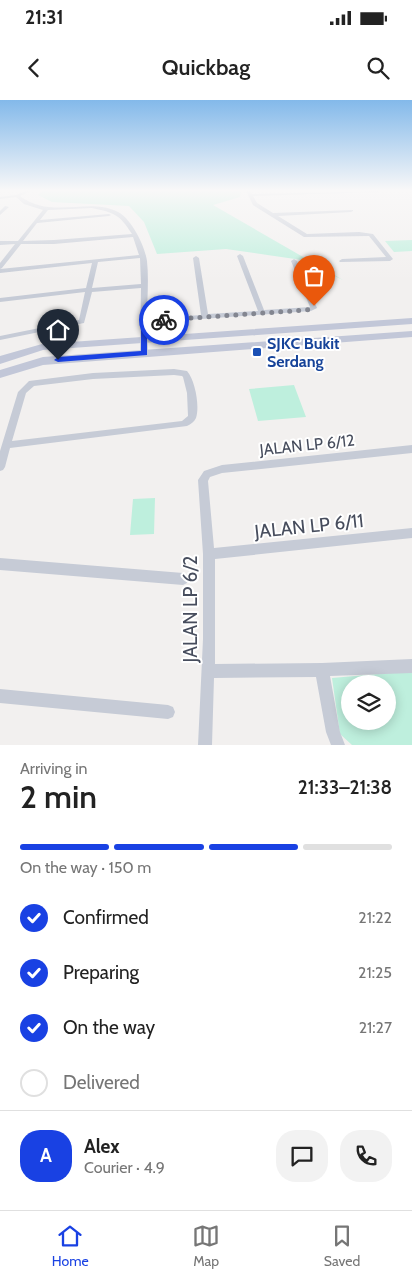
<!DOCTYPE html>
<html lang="en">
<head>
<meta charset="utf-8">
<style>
  body { margin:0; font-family:Cabin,sans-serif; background:#f2f2f2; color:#222; height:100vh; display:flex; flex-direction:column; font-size:19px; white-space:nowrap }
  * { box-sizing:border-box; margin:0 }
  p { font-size:16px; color:#767676 }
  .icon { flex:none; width:28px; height:28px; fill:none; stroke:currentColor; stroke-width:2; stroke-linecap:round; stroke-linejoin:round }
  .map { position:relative; height:645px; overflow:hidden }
  .details { display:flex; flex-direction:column; background:#fff; flex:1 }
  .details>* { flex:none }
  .buttons { position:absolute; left:341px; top:575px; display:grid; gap:10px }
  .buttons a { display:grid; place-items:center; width:55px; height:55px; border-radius:50%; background:#fff; box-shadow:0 2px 12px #0003; font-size:25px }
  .pin { position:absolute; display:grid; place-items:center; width:42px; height:42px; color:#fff; margin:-51px -21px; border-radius:50% 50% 50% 0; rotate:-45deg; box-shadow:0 0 5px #0007 }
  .pin .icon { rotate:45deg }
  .courier { position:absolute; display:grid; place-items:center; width:50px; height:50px; margin:-25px; border:4px solid #1941e3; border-radius:50%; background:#fff; color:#222; box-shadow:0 1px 6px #0007 }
  .summary em { font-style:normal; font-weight:600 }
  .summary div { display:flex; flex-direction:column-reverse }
  .summary { display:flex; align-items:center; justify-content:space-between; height:85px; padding:0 20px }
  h1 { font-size:32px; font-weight:600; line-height:38px }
  .bar { display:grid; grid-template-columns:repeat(4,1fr); gap:8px 5px; align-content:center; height:60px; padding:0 20px }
  .bar i { height:6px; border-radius:4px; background:#e0e0e0 }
  .bar .selected { background:#1941e3 }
  .bar p { grid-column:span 4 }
  .line { display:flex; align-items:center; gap:12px; padding:0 20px; border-top:1px solid #e0e0e0 }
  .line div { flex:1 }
  .round { display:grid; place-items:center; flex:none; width:52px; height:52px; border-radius:20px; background:#f2f2f2 }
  ol { padding:0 20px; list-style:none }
  li { display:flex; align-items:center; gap:15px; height:55px }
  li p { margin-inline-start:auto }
  li .icon { padding:5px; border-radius:50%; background:#1941e3; color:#fff; stroke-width:4 }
  li:last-child { color:#767676 }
  li i { width:28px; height:28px; border:2px solid #e0e0e0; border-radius:50% }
  .status { display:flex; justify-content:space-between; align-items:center; height:35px; padding:0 25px; background:#fff; direction:ltr }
  .status svg { height:14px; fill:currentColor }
  header { display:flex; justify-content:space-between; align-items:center; height:65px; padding:0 20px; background:#fff; font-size:22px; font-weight:600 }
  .tabs { display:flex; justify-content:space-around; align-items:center; height:70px; border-top:1px solid #e0e0e0; background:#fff; font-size:14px; color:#767676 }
  .tabs a { display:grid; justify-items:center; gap:2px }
  .tabs .selected { color:#1941e3 }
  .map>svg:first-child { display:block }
  .green { fill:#beefdd; fill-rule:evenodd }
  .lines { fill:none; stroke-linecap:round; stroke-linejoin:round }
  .street { fill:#c6cbd6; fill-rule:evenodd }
  .secondary { fill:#c2c7d8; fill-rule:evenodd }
  .route { fill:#1941e3 }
  .done { stroke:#838690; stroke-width:5; stroke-dasharray:0 9 }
  .transit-dot { fill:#1a4fb4; stroke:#fff; stroke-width:2 }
  .labels { text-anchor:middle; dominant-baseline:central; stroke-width:4; stroke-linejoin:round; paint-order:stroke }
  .transit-label { font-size:16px; font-weight:bold; fill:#164399; stroke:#fff; text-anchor:start }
  .street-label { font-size:16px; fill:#474d5d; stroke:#fff }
  .near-street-label { font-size:19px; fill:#474d5d; stroke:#fff }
</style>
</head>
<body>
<div class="status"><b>21:31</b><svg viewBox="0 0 49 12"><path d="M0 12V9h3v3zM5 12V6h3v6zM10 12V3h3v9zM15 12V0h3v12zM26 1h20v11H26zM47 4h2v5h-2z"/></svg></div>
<header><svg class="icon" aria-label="back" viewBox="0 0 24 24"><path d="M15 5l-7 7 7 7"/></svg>Quickbag<svg class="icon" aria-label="search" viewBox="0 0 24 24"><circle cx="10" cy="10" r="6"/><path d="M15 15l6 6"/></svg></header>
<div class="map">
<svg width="412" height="645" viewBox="0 0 412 645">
  <rect width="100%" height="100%" fill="#f2f0ef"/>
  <path class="green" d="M42,91h199l-1,6 -27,8 130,75 -41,-20 -76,-11 -69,5 -13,-32 -15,-16 -77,-4 -14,-7z
    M412,140v11l-18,1 -9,-11z
    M294,285l12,32 -48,4 -9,-32z
    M155,398l-1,36 -24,1 3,-36z
    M412,571v74h-60l-12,-11 -8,-56zM350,584h38v37h-38z"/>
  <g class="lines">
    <path class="street" d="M25,91h6l-11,5c17,13 35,12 55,11 13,-1 28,-2 41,4 15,6 29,35 31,50 2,19 0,39 0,58l54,-4 -8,-57 3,-2 3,2 9,56 50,-3 -21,-55 3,-2 3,2 21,54 46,-3 -19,-46 3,-2 3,2 20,47 -6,3 -164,12 1,30 -4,2 -4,-2 1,-65 -49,4 -8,31 -84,17v-4l79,-16 6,-28 -85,10v-4l86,-10 6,-25 -92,10v-4l139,-14 -6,-18 -79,7h-33l-19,24 -2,1v-6l15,-19 -15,1v-4h18l25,-31 -19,-6 -8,-7 -16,2v-2l16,-2zM92,108c23,5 27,6 40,26l-78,6 -31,1 14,-18 72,-7 2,-1 -2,-1 -69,6 8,-10zM140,158l1,26 -49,4 6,-26z
      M246,91h4l2,3 128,-3 -2,1 -125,4 4,7 16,10 80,-3v1l-2,1 -73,4 29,18 52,-2 14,2 20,25 -3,2 -50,1 -1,-1 3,-2 44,-2 -17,-21 -65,1 -51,-32z
      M5,106l4,1 -9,8v-4z
      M174,269l13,2c8,9 13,35 9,47 -2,4 -5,6 -9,8l-177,22 -5,19 -2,3 -3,1v-20l18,-59 11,-11 64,-8zM174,275l8,1 1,1 4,16 1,23 -6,5 -170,20 14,-48 8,-7 59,-7z
      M412,345v8l-190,20 -12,4 -2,4 6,67 198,-20v10l-197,21v105l107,-1 90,-4v14l-82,3 10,56 5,13h-14l-5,-13 -10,-55 -102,1 -2,67h-14l5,-106v-85l-5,-74 6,-9 18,-6z
      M0,458l183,15 4,2 2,4 -2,4 -4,2 -183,-15z
      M0,589l168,16 5,2 2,5 -2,5 -5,2 -168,-16z"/>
    <path class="secondary" d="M412,218v6l-369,26 -43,14v-8l42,-12z
      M412,231v6l-369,28 -43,13v-8l43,-13z"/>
  </g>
  <linearGradient id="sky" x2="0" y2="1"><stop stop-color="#83b9ea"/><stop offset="0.5" stop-color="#f9f8f8"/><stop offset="1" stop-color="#f9f8f8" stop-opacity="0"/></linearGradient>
  <rect width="412" height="181" fill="url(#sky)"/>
  <path class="route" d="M164,218l4,2 -1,1 -20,2v32l-89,7 -4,-2 4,-3 83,-6v-31z"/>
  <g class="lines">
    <path class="done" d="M164,220l143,-10 7,-2v-2"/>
  </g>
  <rect class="transit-dot" x="252" y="247" width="10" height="10" rx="2.5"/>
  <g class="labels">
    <g class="transit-label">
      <text x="267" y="243">SJKC Bukit<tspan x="267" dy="18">Serdang</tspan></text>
    </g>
    <g class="street-label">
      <text transform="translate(307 345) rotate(-6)">JALAN LP 6/12</text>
    </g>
    <g class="near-street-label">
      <text transform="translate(309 426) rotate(-6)">JALAN LP 6/11</text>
      <text transform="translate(190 509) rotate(-90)">JALAN LP 6/2</text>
    </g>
  </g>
</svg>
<div class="buttons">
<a><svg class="icon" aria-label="layers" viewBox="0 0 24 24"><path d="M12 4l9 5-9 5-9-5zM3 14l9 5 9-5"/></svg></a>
</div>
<div class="pin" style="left:314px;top:206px;background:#ea580c"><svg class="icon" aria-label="bag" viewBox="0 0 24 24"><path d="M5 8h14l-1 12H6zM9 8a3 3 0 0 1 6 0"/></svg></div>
<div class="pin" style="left:58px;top:260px;background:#1f2937"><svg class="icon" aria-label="home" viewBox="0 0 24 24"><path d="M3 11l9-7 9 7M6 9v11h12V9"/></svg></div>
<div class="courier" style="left:164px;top:220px"><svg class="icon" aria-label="bike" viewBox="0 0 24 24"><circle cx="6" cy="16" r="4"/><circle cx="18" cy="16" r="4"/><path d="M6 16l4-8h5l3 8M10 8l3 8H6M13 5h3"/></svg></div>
</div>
<section class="details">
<div class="summary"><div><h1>2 min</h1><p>Arriving in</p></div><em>21:33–21:38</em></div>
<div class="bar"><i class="selected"></i><i class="selected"></i><i class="selected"></i><i></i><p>On the way · 150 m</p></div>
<ol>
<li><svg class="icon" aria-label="check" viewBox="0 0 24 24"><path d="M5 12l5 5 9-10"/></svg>Confirmed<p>21:22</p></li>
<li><svg class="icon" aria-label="check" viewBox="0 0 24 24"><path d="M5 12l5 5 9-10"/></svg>Preparing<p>21:25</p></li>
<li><svg class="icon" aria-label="check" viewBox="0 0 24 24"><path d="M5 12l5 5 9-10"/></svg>On the way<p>21:27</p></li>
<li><i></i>Delivered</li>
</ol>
<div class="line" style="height:90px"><b class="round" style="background:#1941e3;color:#fff">A</b><div><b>Alex</b><p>Courier · 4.9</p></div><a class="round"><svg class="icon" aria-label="chat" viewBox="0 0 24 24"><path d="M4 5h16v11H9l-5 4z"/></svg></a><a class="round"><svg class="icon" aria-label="phone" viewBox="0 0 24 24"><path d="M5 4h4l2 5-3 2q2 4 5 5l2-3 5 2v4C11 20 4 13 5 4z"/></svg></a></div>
</section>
<nav class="tabs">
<a class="selected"><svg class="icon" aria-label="home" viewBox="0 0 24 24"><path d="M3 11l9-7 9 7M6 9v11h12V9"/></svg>Home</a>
<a><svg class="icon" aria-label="map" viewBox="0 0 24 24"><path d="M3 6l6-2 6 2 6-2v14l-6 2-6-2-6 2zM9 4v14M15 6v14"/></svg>Map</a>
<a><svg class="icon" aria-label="saved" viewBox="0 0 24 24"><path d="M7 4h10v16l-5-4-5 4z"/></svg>Saved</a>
</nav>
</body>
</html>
